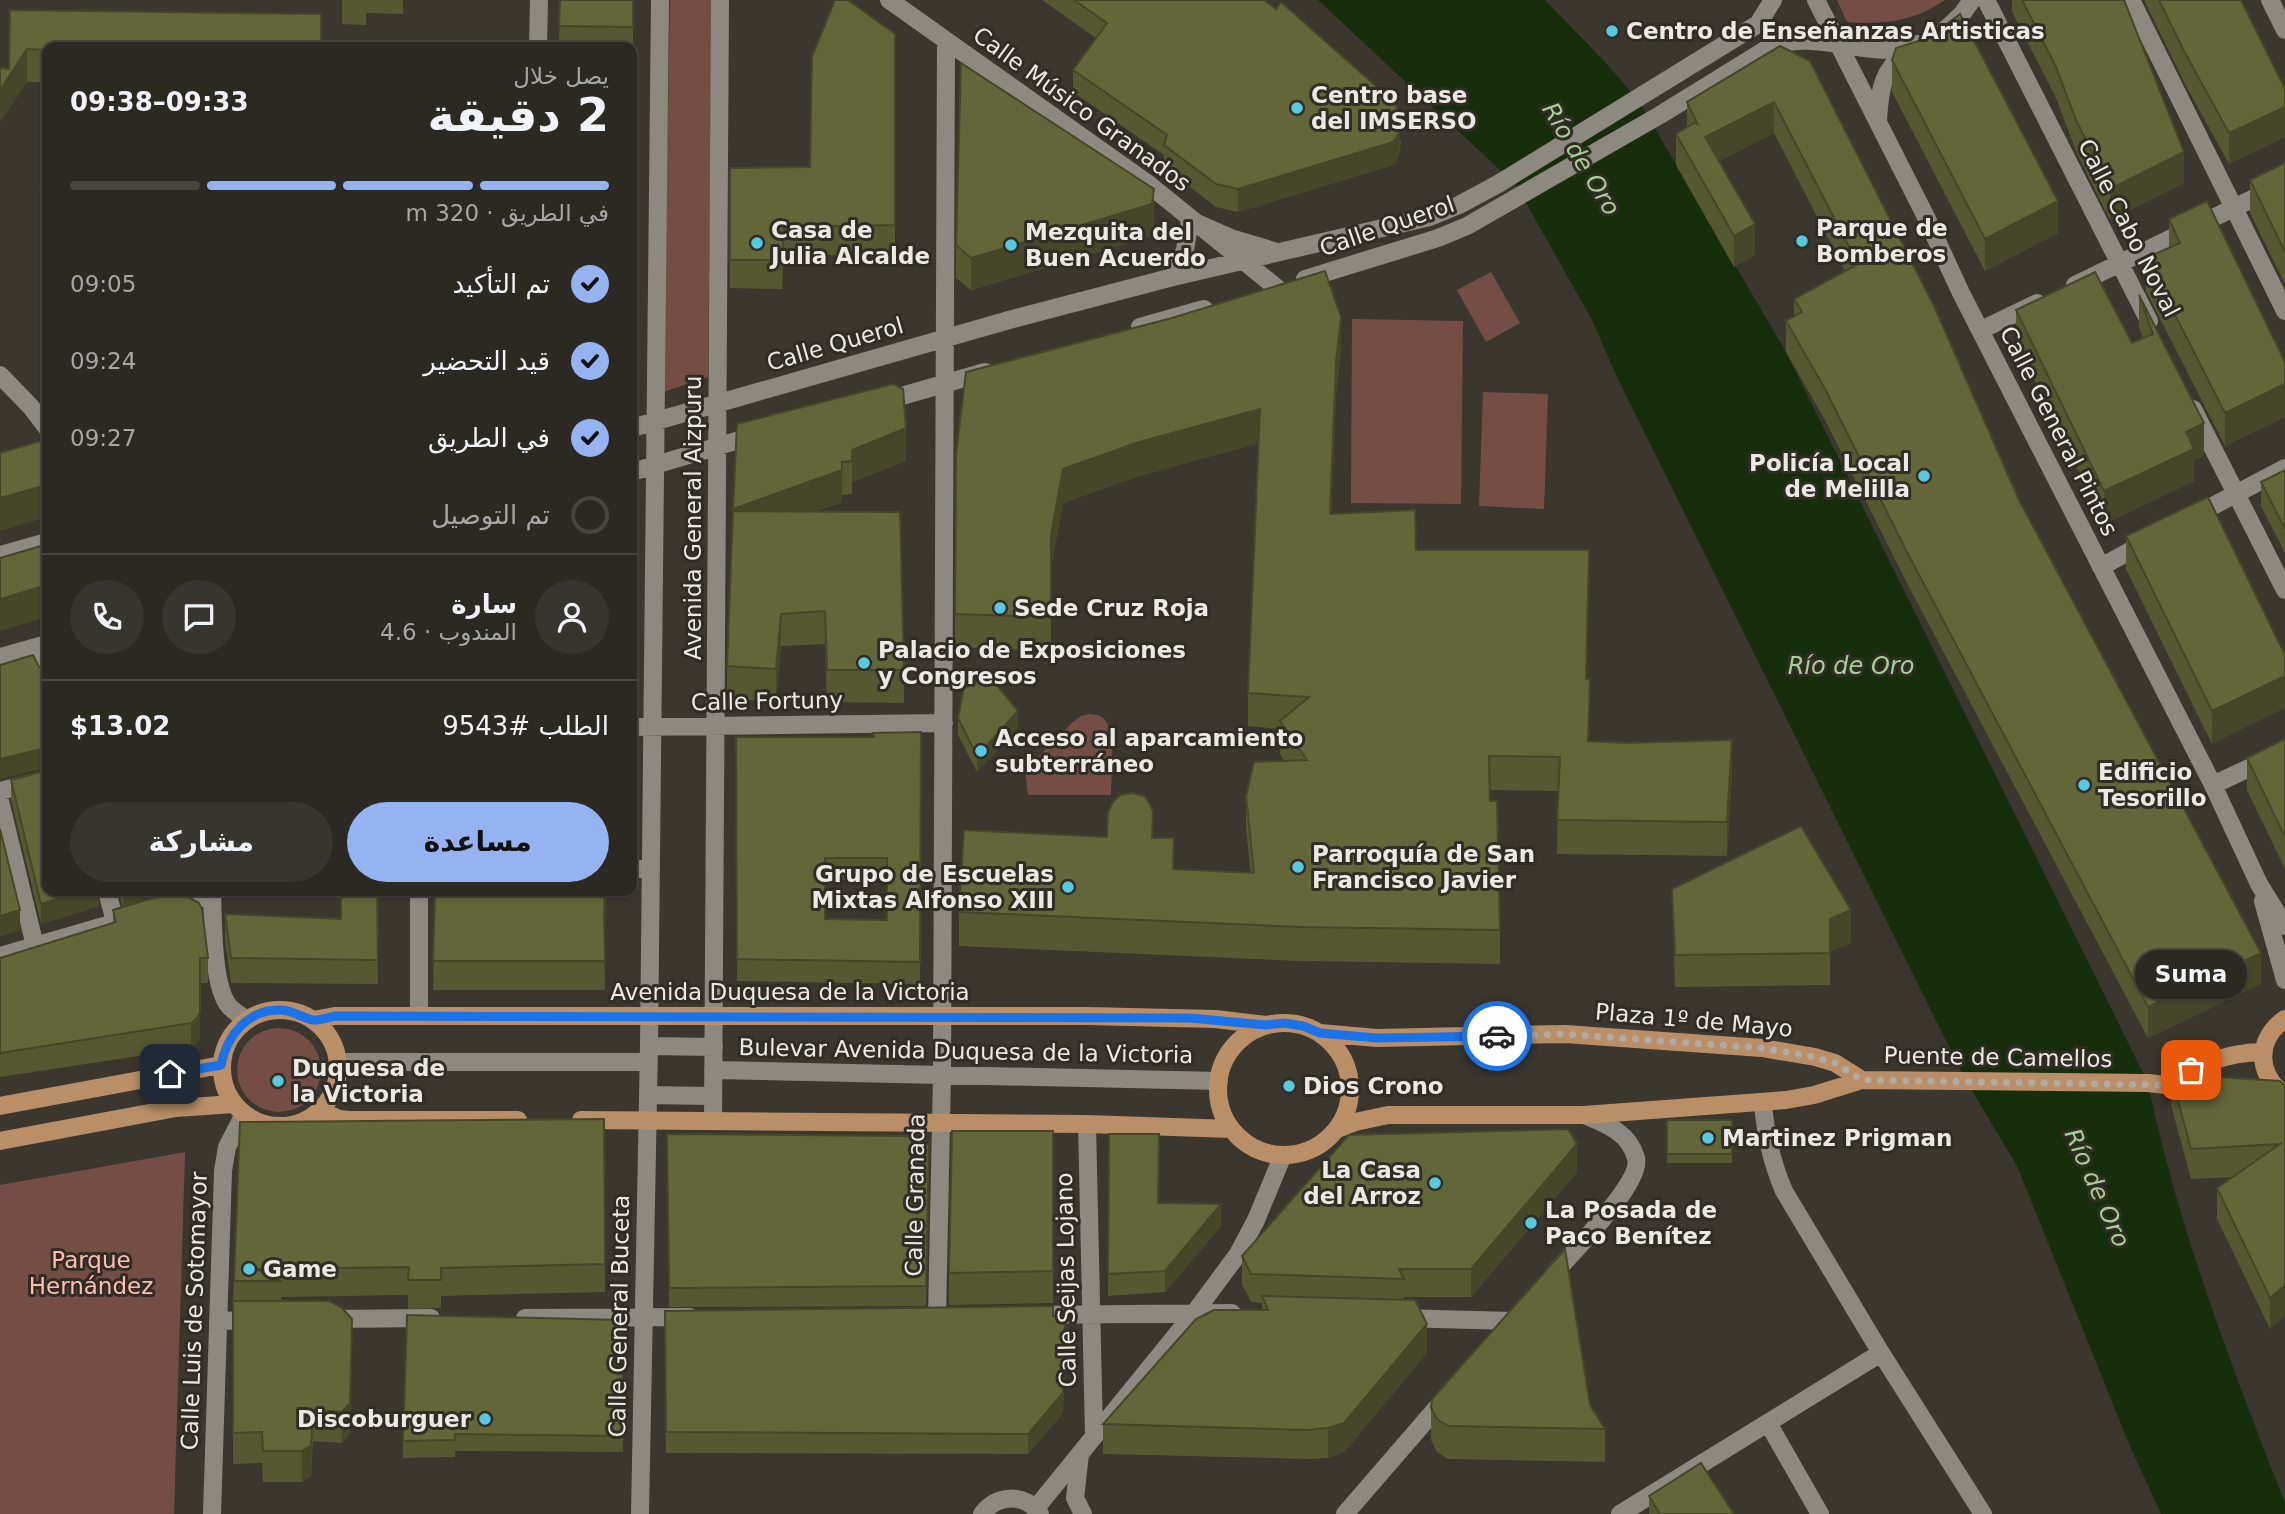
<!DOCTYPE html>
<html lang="ar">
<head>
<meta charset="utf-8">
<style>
  body { margin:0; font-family:"DejaVu Sans",Cairo,sans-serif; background:#383530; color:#f1f3f6; direction:rtl; height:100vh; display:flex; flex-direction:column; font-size:26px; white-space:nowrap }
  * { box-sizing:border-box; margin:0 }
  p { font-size:23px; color:#a6a6a6 }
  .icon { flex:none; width:38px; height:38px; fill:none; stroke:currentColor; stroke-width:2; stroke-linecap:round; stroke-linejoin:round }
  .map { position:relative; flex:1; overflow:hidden; direction:ltr }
  .details { position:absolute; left:42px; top:42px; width:595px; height:854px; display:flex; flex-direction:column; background:#2c2923; border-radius:14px; box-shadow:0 2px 5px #0004,0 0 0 2px #484541; direction:rtl }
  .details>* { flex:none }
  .pin { position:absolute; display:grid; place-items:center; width:60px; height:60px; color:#fff; margin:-30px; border-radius:14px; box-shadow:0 4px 10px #0006 }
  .courier { position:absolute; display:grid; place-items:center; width:70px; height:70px; margin:-35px; border:5px solid #1a73e8; border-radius:50%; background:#fff; color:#222; box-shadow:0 2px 9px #0007 }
  .bubble { position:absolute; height:49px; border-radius:24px; background:#2c2923; box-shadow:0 2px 5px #0004,0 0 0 2px #484541; font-size:23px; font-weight:700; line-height:49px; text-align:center; direction:rtl }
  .headline em { font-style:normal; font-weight:700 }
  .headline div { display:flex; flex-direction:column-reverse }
  .headline { display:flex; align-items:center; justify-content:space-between; height:119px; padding:0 28px }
  h1 { font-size:46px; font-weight:700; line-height:52px }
  .bar { display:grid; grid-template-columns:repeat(4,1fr); gap:10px 7px; align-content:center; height:84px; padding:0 28px }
  .bar i { height:9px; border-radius:5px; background:#484541 }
  .bar .current { background:#95b2f1 }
  .bar p { grid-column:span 4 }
  .line { display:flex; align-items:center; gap:18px; padding:0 28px; border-top:2px solid #484541 }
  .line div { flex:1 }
  .round { display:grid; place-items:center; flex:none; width:74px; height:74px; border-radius:37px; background:#383530 }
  ol { padding:0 28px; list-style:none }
  li { display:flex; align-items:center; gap:21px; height:77px }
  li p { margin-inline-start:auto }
  li .icon { padding:7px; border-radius:50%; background:#95b2f1; color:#111; stroke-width:4 }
  li:last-child { color:#a6a6a6 }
  li i { width:38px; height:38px; border:4px solid #484541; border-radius:50% }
  .action { display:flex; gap:14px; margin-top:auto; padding:14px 28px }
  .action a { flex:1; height:80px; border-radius:42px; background:#95b2f1; color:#111; font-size:28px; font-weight:700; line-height:80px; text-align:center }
  .action a+a { background:#383530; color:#f1f3f6 }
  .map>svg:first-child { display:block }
  .green { fill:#744e44 }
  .water { fill:#162e0b }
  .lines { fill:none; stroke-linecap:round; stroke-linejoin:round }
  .minor { stroke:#8e8980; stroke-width:18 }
  .major { stroke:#ba8f68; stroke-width:18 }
  .wall { fill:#555831; fill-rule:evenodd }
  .shaded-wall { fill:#454728 }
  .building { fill:#636639; stroke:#454728; stroke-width:2; fill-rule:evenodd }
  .done { stroke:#aeaba5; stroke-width:7; stroke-dasharray:0 12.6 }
  .route { stroke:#1a73e8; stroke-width:9 }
  .poi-dot { fill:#57c9e2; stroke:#312d25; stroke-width:2.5 }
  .labels { text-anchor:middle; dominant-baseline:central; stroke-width:6; stroke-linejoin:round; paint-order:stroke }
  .poi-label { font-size:23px; font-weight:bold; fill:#ece9e4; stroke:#312d25; text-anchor:start }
  .street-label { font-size:23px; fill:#ece9e4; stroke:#312d25 }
  .park-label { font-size:23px; fill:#fdbeae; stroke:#312d25 }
  .water-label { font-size:24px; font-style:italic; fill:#a4d093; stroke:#312d25 }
</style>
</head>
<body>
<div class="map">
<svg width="2285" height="1514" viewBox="0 0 2285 1514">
  <rect width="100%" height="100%" fill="#3b372f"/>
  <path class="green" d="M670,0h42l-4,377 -45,15z
    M1837,0h108c-30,21 -62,25 -98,22z
    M1491,272l29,51 -34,19 -29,-52z
    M1352,319l111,2 -2,183 -110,-1z
    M1483,392l65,2 -4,115 -65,-3z
    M1089,714c7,1 12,1 16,6 11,13 6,58 6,75h-83l-3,-25 48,-48 8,-6z
    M237 1070a42 42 0 1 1 84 0a42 42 0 1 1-84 0Z
    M185,1152l-11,362h-174v-329z"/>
  <path class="water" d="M1318,0h227l60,62 35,41 146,249 362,731c30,145 83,282 137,420v11h-124l-32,-70 -112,-278 -52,-87 -349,-704 -24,-55 -76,-135z"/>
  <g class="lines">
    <path class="minor" d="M889,0l258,183 130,105
      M1816,0l109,215 36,78 252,492 46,99 26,42
      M1986,0l163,321
      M2131,0l154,311
      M2270,0l15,30
      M1945,30l17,-16 10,-14
      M538,47l1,-47
      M1878,121c2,-35 4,-50 32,-73
      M1173,277l12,-27 5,-30 41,18 43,13
      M1305,279l133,-41 29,-12 193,-111 110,-68c48,-20 103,16 147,-3
      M2075,285l210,-102
      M1140,327l64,-18
      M1981,330l56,-27
      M0,375l31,32 16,21
      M881,402l104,-30
      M2193,409l92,181
      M632,428l377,-108 164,-43 257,-60 29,-12 39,-21 260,-160 15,-24
      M632,472l127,-38
      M2192,517l93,-49
      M0,555l47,-13
      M2101,567l45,-25
      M37,647l10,32
      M0,657l47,-13
      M632,727l312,-4
      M2213,785l72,-34
      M0,791l47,-12
      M0,801l35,145
      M632,869h19
      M107,891l8,31
      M212,891c1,27 0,95 17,115 5,6 13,10 18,14
      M419,891v125
      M2263,901l22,79
      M171,906l41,-12
      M0,956l135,-39
      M649,1046l65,1
      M338,1062h310
      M713,1070l506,11
      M648,1095l65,1
      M1763,1102c2,31 9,61 21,89l97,162 102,161
      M713,1120l7,-1120
      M1087,1124l7,311
      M1553,1275c17,-21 90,-92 83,-117 -7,-26 -30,-34 -52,-43
      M1029,1315l203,-2
      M937,1317l5,-242 4,-1034
      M525,1318l165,-1
      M1400,1318l112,3
      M329,1319l102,-1
      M218,1321l38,-1
      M1768,1423l52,91
      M1080,1454l-5,44 8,16
      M1036,1508l159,-196 43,-58 18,-34 27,-65
      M212,1514l11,-343 4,-24 17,-33
      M640,1514l9,-468 11,-1046
      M982,1514c15,-20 43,-21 58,0
      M1345,1514l102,-118
      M1620,1514l261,-161"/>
    <path class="major" d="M222 1068a58 58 0 1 1 116 0a58 58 0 1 1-116 0Z
      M2285,1019c-29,20 -29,55 0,76
      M313,1020l22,-4h752l128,3 51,6
      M1218 1089a66 66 0 1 1 132 0a66 66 0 1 1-132 0Z
      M1320,1033l57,5 188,-4 197,14 53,9 20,6 27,17
      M2171,1085c29,-22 55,-32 91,-33
      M0,1106l221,-41
      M321,1111l18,8 11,1h168
      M581,1120l506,4 144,5
      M1337,1129l18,-7 33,-7h196l202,-15 28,-5 48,-15 286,3 45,5
      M0,1141l176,-33 58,-4"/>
  </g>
  <path class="wall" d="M342,0h61v14l-37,-1v12l-24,-1z
    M560,0h73v59l-1,-12h-73z
    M1042,0h222l137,141 -2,14 -3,6 -6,5 -152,46 -22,-5 -52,-40v-12l-91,-63v-22l23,-32z
    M2012,0h112l60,183 -74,37 -34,-69 -20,-53 -44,-86z
    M2144,0h97l44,89v48l-56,27 -44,-80z
    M10,10l311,4v33h-274v35h-20l-27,40v-54l9,1z
    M895,34v220l-111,2 -2,33 -52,-1v-120l80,-1z
    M1780,46l239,454 242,484 -113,54 -240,-453 -83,-165 -39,-68v-31l8,-5v-17l51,-28 -71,-138 -55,28 36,94 -21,12 -58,-102v-31l11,-7v-25z
    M1892,60l166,173 -73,38 -93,-179z
    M632,154l3,22v23h-3z
    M2285,163v121l-35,-71v-33z
    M47,176v49l-7,-6v-32z
    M2169,219l116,143v55l-60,29 -79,-155v-33l23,-10z
    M1154,222l-2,14 -181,54 -15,-12v-33z
    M2139,295l65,160 -10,5v21l-90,43 -88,-182v-32l116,33 11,-5 -4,-11z
    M1341,350l-5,46 -5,118 85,36 173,33 -3,96 3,62 143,33 -5,82 -170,-2 1,-63 -68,-1 10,140v34l-199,-3 -342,-15v-34l148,-75 45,1 22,31 77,4 -5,-44v-33l38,-35 -4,-7v-25l-32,-3v-33l11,-250 -120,33 -76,27 -12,65v83l-96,-4 1,-193z
    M737,424l169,37 -54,21v12l-10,1v7l-26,9 88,159v33l-77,-1 -2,-58 -44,2 -5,56 -49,-4v-32z
    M2285,470v83l-24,-47v-24z
    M2126,536l159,119 -73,89 -86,-175z
    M39,667l8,2v100l-2,-1z
    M958,718l60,10 -41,44 -19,-37z
    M921,732l-1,252 -183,-3 -1,-244h137zM825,880h62v40l-62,-1z
    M2285,739v130l-38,-79v-32z
    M11,780l88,111v15l-58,18 -30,-124z
    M1672,889l179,54 -21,8v34l-155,2z
    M118,891h31l-6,1v9l65,57v25h-8v54l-3,6 -6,5 -191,29v-119l113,-35v-13l10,-3z
    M377,891l1,93 -147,-1 -6,-44v-25l116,5z
    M435,891h172l-3,39 1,60h-172z
    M2171,1074l114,12 -15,243 -53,-110v-31l16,-11 -42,2 -20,-74z
    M604,1119l1,173 -164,4v12l-33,1v-14l-127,2v4l71,49 -2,84 -8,9 -29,-2 -2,35 -9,6h-39l-1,-19 -29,1v-163l7,-179z
    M1667,1120h65v43h-65z
    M1053,1131v172l-104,2v-32z
    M667,1134l262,10 -3,162 -257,1z
    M1109,1134l50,69 62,23 -56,66 -57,4z
    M1577,1172l-106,125h-67v3l23,53 -83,99 -16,6 -20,1 -205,-5v-30l159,-114v-7l-11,-1 -9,-18v-28z
    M665,1311l388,5 12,20 -2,77 -35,41 -362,-1z
    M622,1320l1,132 -168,-1v6l-52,1v-17z
    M1590,1405l15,24v33l-157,-3 -11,-7 -6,-12v-32z
    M1649,1496l85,18h-85z"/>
  <path class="shaded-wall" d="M27,49v33l-27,40v-32z
    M1774,102v31l-69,35v-31z
    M2285,107v30l-56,27v-31z
    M1401,118l-2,37 -3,6 -6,5 -152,46v-23z
    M2184,152v31l-74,37v-31z
    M1154,189v33l-2,14 -181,54v-32z
    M2058,201v32l-73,38v-32z
    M1755,224v31l-21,12v-31z
    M784,227v29l-2,33v-29z
    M1341,317v33l-5,46 -6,151v-33l6,-152z
    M2285,384v33l-60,29v-33z
    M1260,409v34l-121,33 -76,27 -12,65v-33l12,-66 76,-27z
    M2204,423v32l-10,5v21l-90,43v-33l82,-59z
    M906,428v33l-54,21v-32z
    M842,462v40l-109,39v-32z
    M47,485v32l-47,14v-33z
    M1589,550v33l-3,129v-33z
    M47,585v32l-47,14v-32z
    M781,614v32l-5,56v-33z
    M2285,676v32l-73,36v-33z
    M1018,711v17l-41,44v-16z
    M1732,740v34l-5,82v-34z
    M45,748v20l-45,11v-20z
    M83,891h16v15l-58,18v-20z
    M123,891h26l-6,1v10l-20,6z
    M605,891h2l-3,49v-29z
    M20,910v21l-20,5v-20z
    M1851,910v33l-21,8v-32z
    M2261,953v31l-113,54v-31z
    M200,958v79l-3,6 -6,5v-25z
    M1577,1144v28l-106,125v-28z
    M1221,1204v22l-56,66v-21z
    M2285,1285v31l-15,13v-31z
    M352,1319l-2,115 -8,9v-31z
    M1427,1324v29l-83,99 -16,6v-30z
    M1065,1336l-2,77 -35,41v-20z
    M313,1410l-2,66 -9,6v-31z"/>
  <path class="building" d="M560,0h73v27l-74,-1z
    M835,0h13l47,34v191l-111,2 -2,33h-52v-92l80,-1 2,-110z
    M1074,0h190l12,9 5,-7 114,101 6,15 -2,14 -3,7 -6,4 -152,46 -22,-5 -52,-39 3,-10 -94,-65 34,-47z
    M2022,0h102l60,152 -74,37 -34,-69 -20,-53z
    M2159,0h82l44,89v18l-56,26 -44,-80z
    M10,10l311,4v33h-274v3l-20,-1 -27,41v-22l9,1z
    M1960,14l98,187 -73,38 -93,-179 4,-12 32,-10z
    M1780,46l30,15 124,245 85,194 242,453 -113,54 -240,-453 -83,-165 -39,-68 16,-9 -8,-13 64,-35 -84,-162 -69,35 50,87 -21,12 -58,-102 20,-12 2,3 -11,-23z
    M961,63l193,126 -2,15 -181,54 -15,-13z
    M632,154l3,22h-3z
    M2285,163v89l-35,-72z
    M47,176v17l-7,-6z
    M2207,201l78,161v22l-60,29 -79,-155 34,-15 -11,-24z
    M1325,271l16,46 -5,45 -6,152 85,-4 1,40h173l-3,129h4l-2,62 37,2 107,-3 -5,82 -170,-2 3,-63 -71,-1 1,45h7l3,129 -199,-3 -342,-15 5,-82 143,7 1,-25 5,-10 7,-7 12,-2 12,3 6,8 3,8 -1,26h22l-1,31 81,4 -8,-77 8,-34 53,-2 -27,-39 29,-24 -61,-4 12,-284 -121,33 -76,27 -12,66v82l-96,-3 1,-160 10,-82 206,-54z
    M2095,272l37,71 21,-9 -14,-39 65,128 -18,9 8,17 -90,42 -88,-181z
    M893,384l10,5 3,39 -54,22v11l-10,1v8l-109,39 4,-85z
    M47,439v46l-47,13v-45z
    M2285,470v59l-24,-47z
    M2208,497l77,158v21l-73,35 -86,-175z
    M733,511l167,1 4,158h-77l-2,-59 -44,3 -5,55 -49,-3z
    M47,544v41l-47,14v-41z
    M33,655l6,12 8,2v79h-2l-45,11v-94z
    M965,681l30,2 23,28 -41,45 -19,-38z
    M921,732l-1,230 -183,-3 -1,-222h138l-1,-4zM825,858h62v62l-62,-1z
    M2285,739v98l-38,-79z
    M47,770v121h36l-42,13 -30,-124z
    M1801,826l50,84 -21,9v34l-155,2 -3,-66z
    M0,829l20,81 -20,6z
    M177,891l22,12 3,6 6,49h-8v54l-3,6 -6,5 -191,30v-95l116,-36 -3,-12z
    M341,891h36l1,69 -147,-2 -6,-44 116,5z
    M435,891h170l-1,20 1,50h-172z
    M2171,1074l109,7 5,5v199l-15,13 -53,-110 63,-44 -89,5z
    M604,1119l1,145 -164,4v12h-33l1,-13 -153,2 25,12h-47l6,-159z
    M1667,1120h65v34h-65z
    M1568,1129l9,15 -106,125h-72l5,10 -153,-5 -9,-18 107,-121z
    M952,1131h101v140l-104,2z
    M667,1134l245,2 11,8h6l-3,142 -257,2z
    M1109,1134h50l-1,69 63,1 -56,67 -57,3z
    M1565,1249l25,156 15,24 -157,-3 -11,-7 -6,-11 1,-9z
    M1262,1296l153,4 12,24 -83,99 -16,5 -20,2 -205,-6 93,-105 18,-9h54z
    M233,1301h96l12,6 11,12 -2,84 -8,9 -29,-2 -2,35 -9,6h-39l-1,-19 -29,1z
    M1053,1306v10h12l-2,77 -35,41 -362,-2 -1,-121z
    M407,1315l215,5 1,116 -168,-2v6l-52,1z
    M1701,1463l33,51h-74l-11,-18z"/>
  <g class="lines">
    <path class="done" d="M1497,1036l67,-2 198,14 53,9 20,6 27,17 309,5 20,-15"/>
    <path class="route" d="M170,1074l51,-9c6,-30 27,-56 60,-55 12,0 23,9 32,10 6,1 16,-3 22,-4l855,2 76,7 18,-2 19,3 17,7 57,5 120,-2"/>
  </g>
  <g class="poi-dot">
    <circle cx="1612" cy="31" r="7"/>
    <circle cx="1297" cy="108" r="7"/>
    <circle cx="1802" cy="241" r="7"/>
    <circle cx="757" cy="243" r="7"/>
    <circle cx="1011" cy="245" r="7"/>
    <circle cx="1924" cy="476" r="7"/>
    <circle cx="1000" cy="608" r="7"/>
    <circle cx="864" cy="663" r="7"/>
    <circle cx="981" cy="751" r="7"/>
    <circle cx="2084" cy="785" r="7"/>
    <circle cx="1298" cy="867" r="7"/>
    <circle cx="1068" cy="887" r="7"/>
    <circle cx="278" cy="1081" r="7"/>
    <circle cx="1289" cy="1086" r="7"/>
    <circle cx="1708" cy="1138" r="7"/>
    <circle cx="1435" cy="1183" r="7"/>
    <circle cx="1531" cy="1223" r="7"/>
    <circle cx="249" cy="1269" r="7"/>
    <circle cx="485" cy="1419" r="7"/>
  </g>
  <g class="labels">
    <g class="poi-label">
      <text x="1626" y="31">Centro de Enseñanzas Artisticas</text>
      <text x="1311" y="95">Centro base<tspan x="1311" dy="26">del IMSERSO</tspan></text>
      <text x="1816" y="228">Parque de<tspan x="1816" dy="26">Bomberos</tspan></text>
      <text x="771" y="230">Casa de<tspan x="771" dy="26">Julia Alcalde</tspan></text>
      <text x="1025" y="232">Mezquita del<tspan x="1025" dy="26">Buen Acuerdo</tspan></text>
      <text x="1910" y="463" text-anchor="end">Policía Local<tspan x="1910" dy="26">de Melilla</tspan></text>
      <text x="1014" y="608">Sede Cruz Roja</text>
      <text x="878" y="650">Palacio de Exposiciones<tspan x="878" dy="26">y Congresos</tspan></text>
      <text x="995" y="738">Acceso al aparcamiento<tspan x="995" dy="26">subterráneo</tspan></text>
      <text x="2098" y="772">Edificio<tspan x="2098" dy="26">Tesorillo</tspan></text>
      <text x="1312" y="854">Parroquía de San<tspan x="1312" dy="26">Francisco Javier</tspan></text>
      <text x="1054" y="874" text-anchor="end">Grupo de Escuelas<tspan x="1054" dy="26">Mixtas Alfonso XIII</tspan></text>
      <text x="292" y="1068">Duquesa de<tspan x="292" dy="26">la Victoria</tspan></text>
      <text x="1303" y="1086">Dios Crono</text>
      <text x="1722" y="1138">Martinez Prigman</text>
      <text x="1421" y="1170" text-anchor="end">La Casa<tspan x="1421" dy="26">del Arroz</tspan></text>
      <text x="1545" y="1210">La Posada de<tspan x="1545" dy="26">Paco Benítez</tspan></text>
      <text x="263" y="1269">Game</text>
      <text x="471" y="1419" text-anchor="end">Discoburguer</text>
    </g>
    <g class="street-label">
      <text transform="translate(1082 109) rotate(36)">Calle Músico Granados</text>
      <text transform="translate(1387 226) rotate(-19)">Calle Querol</text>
      <text transform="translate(2129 228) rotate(63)">Calle Cabo Noval</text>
      <text transform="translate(835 344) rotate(-16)">Calle Querol</text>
      <text transform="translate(2059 431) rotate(63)">Calle General Pintos</text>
      <text transform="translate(693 518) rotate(-90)">Avenida General Aizpuru</text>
      <text transform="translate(767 701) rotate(-1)">Calle Fortuny</text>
      <text x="790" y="992">Avenida Duquesa de la Victoria</text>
      <text transform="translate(1694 1020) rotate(5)">Plaza 1º de Mayo</text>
      <text transform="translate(966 1051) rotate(1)">Bulevar Avenida Duquesa de la Victoria</text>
      <text transform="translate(1998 1057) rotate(1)">Puente de Camellos</text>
      <text transform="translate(915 1195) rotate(-89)">Calle Granada</text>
      <text transform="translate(1066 1280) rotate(-91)">Calle Seijas Lojano</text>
      <text transform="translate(194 1311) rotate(-88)">Calle Luis de Sotomayor</text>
      <text transform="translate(619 1316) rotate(-89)">Calle General Buceta</text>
    </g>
    <g class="park-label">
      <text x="91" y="1260">Parque<tspan x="91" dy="26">Hernández</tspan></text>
    </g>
    <g class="water-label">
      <text transform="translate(1581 159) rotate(59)">Río de Oro</text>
      <text x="1851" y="666">Río de Oro</text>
      <text transform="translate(2097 1188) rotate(66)">Río de Oro</text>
    </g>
  </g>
</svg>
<div class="pin" style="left:2191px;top:1070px;background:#ea580c"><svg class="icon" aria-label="bag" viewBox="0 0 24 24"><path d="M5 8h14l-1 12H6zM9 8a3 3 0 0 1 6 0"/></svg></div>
<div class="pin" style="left:170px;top:1074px;background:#1f2937"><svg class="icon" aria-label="home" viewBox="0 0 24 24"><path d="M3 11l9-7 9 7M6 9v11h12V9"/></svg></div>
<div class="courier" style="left:1497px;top:1036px"><svg class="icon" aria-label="car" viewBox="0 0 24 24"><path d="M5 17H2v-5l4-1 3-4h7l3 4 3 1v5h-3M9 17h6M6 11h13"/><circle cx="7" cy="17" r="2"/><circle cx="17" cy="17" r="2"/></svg></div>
<div class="bubble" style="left:2135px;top:950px;width:112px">Suma</div>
<section class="details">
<div class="headline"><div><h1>2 دقيقة</h1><p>يصل خلال</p></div><em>09:33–09:38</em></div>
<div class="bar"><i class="current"></i><i class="current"></i><i class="current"></i><i></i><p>في الطريق · 320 m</p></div>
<ol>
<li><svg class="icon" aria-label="check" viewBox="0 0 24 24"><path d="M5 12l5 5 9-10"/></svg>تم التأكيد<p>09:05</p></li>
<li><svg class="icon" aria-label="check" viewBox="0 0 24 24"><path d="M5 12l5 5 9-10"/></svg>قيد التحضير<p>09:24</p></li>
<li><svg class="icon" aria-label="check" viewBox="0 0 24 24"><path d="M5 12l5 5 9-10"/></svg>في الطريق<p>09:27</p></li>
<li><i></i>تم التوصيل</li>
</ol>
<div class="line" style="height:126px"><a class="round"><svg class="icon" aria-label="person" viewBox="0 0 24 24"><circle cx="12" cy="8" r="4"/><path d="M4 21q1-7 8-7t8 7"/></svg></a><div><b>سارة</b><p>المندوب · 4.6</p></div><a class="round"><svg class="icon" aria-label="chat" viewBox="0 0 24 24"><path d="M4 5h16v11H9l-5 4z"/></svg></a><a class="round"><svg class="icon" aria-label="phone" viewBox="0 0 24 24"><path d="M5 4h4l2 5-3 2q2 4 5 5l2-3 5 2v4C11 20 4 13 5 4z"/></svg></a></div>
<div class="line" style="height:91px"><div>الطلب #9543</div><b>$13.02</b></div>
<div class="action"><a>مساعدة</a><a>مشاركة</a></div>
</section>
</div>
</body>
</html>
